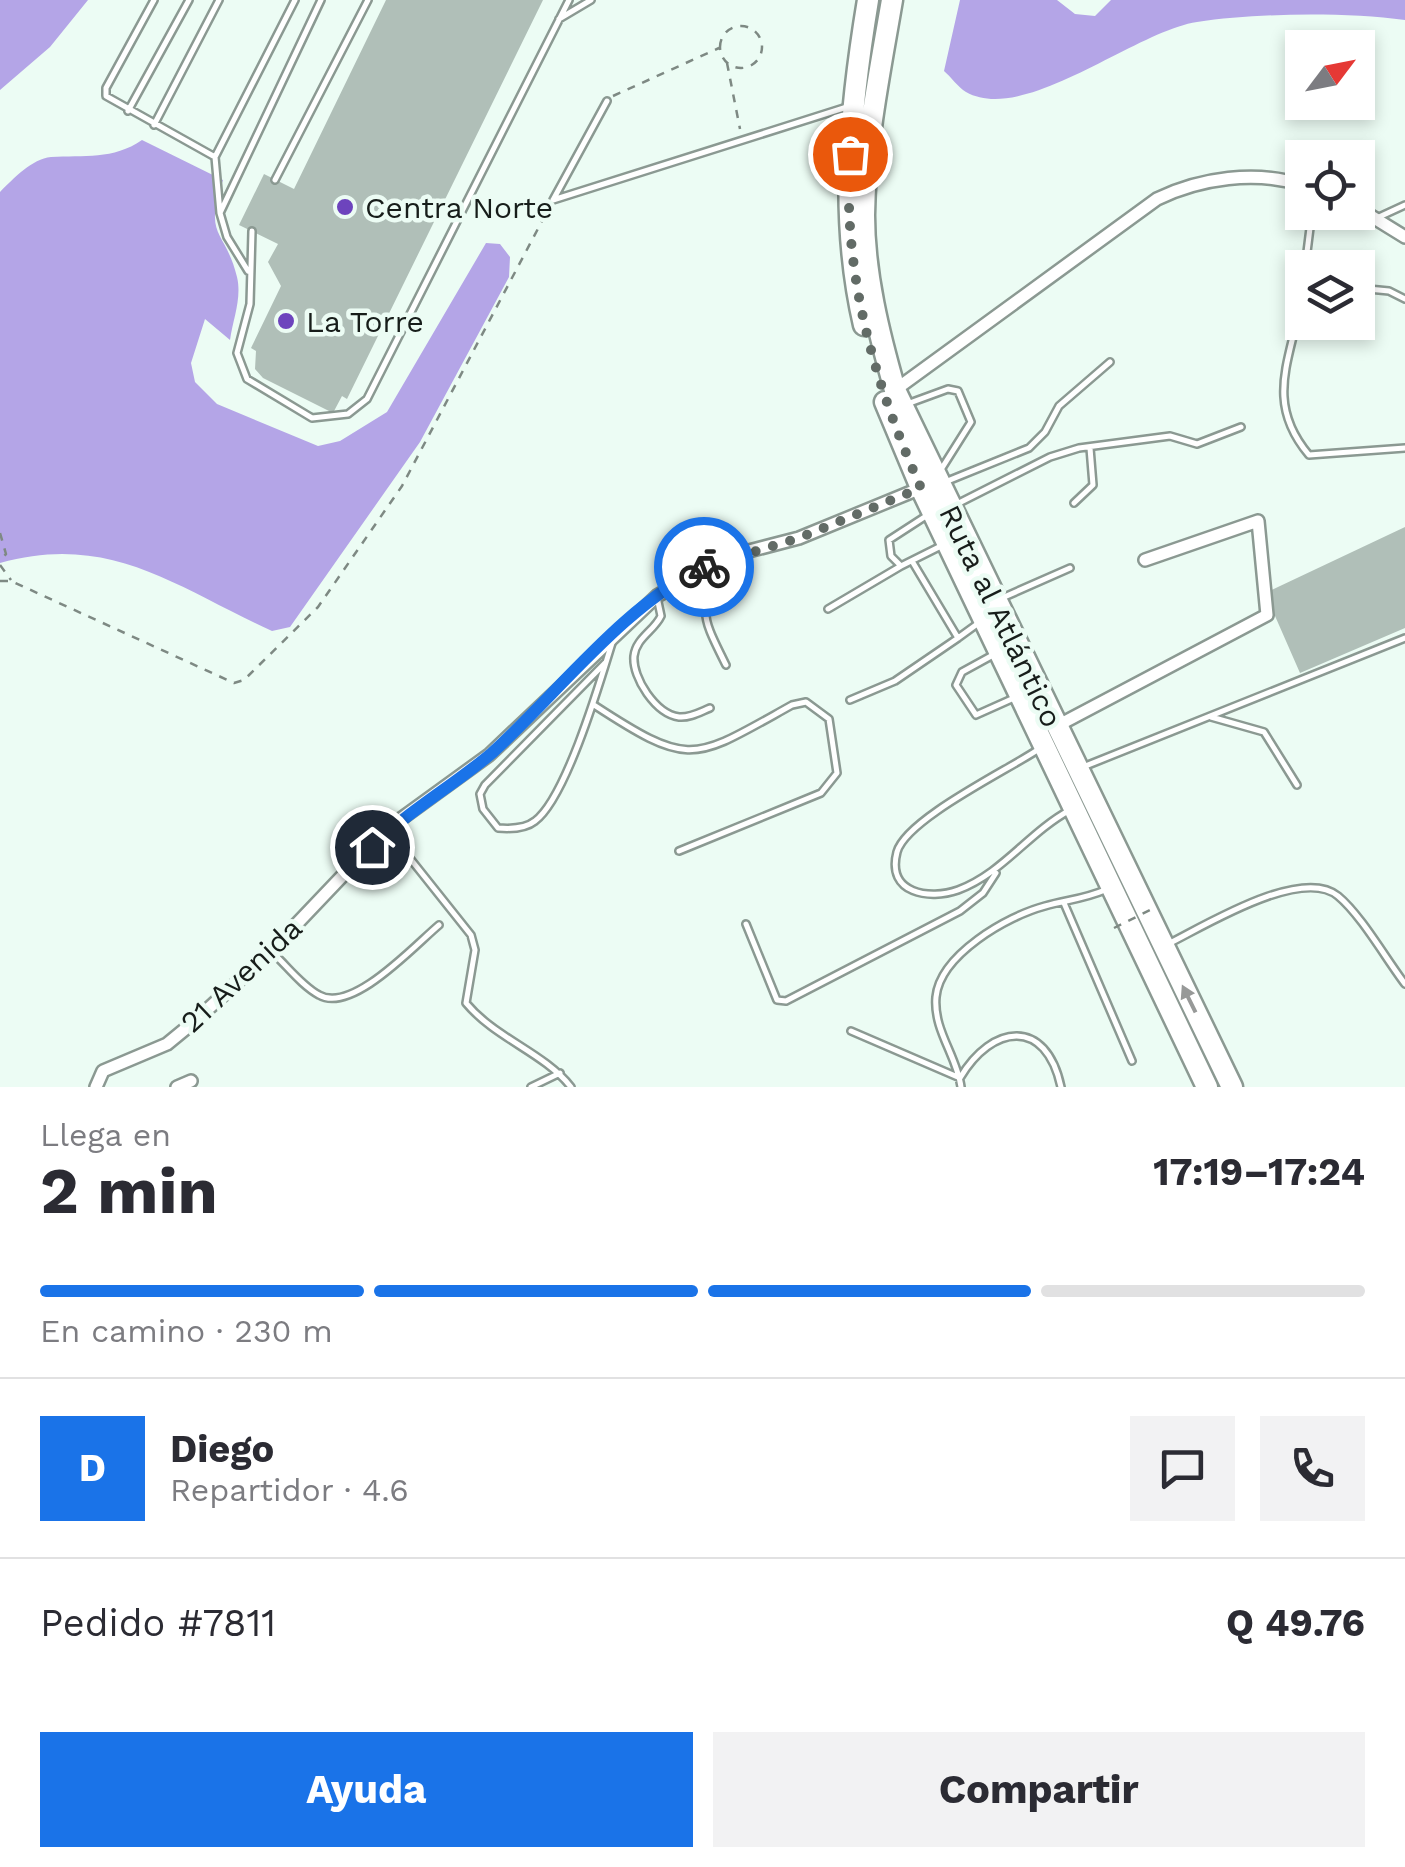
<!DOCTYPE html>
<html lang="es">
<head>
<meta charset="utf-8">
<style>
  body { margin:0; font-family:"Work Sans",sans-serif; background:#f2f2f3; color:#2b2b33; height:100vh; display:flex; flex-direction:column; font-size:38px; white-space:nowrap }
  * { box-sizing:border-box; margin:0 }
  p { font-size:32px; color:#7c7c81 }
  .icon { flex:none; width:55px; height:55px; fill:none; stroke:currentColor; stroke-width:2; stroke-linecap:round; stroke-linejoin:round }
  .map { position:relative; height:1087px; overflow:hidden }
  .details { display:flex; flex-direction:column; background:#fff; flex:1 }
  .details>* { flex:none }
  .needle { width:65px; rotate:58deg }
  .controls { position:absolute; left:1285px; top:30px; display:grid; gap:20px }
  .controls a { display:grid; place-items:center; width:90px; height:90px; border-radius:0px; background:#fff; box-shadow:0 5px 15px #0003; font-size:50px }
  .pin { position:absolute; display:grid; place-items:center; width:85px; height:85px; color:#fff; margin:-42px; border:5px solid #fff; border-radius:50%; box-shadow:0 2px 10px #0007 }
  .courier { position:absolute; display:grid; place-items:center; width:100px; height:100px; margin:-50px; border:8px solid #1a73e8; border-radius:50%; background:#fff; color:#222; box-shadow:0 2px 12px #0007 }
  .overview em { font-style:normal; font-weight:700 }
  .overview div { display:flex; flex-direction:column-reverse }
  .overview { display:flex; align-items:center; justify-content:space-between; height:170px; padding:0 40px }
  h1 { font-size:65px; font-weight:700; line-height:75px }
  .bar { display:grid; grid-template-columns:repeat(4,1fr); gap:15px 10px; align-content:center; height:120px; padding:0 40px }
  .bar i { height:12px; border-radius:8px; background:#e1e1e2 }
  .bar .selected { background:#1a73e8 }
  .bar p { grid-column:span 4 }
  .line { display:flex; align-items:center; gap:25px; padding:0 40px; border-top:2px solid #e1e1e2 }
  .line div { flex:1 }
  .round { display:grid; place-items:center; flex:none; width:105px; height:105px; border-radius:0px; background:#f2f2f3 }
  .primary-button { display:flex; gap:20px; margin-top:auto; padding:20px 40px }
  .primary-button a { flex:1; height:115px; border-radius:0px; background:#1a73e8; color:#fff; font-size:40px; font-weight:700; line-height:115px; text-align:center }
  .primary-button a+a { background:#f2f2f3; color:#2b2b33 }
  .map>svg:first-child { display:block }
  .forest { fill:#b4a5e7 }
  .building { fill:#b0bfb8 }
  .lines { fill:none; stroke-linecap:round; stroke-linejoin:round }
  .lane-casing { stroke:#8b9992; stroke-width:10 }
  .street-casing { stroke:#8b9992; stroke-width:16 }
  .highway-casing { stroke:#8b9992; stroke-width:25 }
  .path { stroke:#7e8983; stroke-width:2.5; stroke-dasharray:8 8; stroke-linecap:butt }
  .lane { stroke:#fff; stroke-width:5 }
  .street { stroke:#fff; stroke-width:11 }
  .highway { stroke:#fff; stroke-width:20 }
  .path-bridge { stroke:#7e8983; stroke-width:2.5; stroke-dasharray:8 8; stroke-linecap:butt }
  .oneway { fill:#979998 }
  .done { stroke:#626b66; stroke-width:10; stroke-dasharray:0 18 }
  .route { stroke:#1a73e8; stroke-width:12 }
  .poi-dot { fill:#6d44bd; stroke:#ecfcf4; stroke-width:4 }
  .labels { text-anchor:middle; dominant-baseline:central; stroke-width:9; stroke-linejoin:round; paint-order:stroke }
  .poi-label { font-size:30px; fill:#171d1a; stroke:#ecfcf4; text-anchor:start }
  .street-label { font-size:30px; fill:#171d1a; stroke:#ecfcf4 }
</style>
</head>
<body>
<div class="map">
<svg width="1405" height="1087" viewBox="0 0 1405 1087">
  <rect width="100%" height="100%" fill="#ecfcf4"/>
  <path class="forest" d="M0,0h88l-38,47 -50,43z
    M960,0h97l18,14 20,2 16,-16h294v20c-61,-8 -147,-7 -208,2 -62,9 -173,103 -231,70 -8,-5 -15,-15 -22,-21z
    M142,140l81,40c-20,59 2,48 14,97 5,21 -4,42 -7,63l-25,-21 -14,44 4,19 22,22 101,42 22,-5 47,-29 99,-169 14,1 10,13 -1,20 -89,165 -130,185 -18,4c-95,-43 -161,-99 -272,-68v-371c14,-14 32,-33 51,-35 33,-2 62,3 91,-17z"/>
  <path class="building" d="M386,0h157l-196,399 -5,-3 -9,17 -70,-35 -8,-9 1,-18 -5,-3 30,-62 -13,-24 10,-18 -39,-19 25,-51 30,15z
    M1405,527v101l-105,45 -35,-80z"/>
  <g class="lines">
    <defs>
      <path id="lane" d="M154,0l-48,88v8l109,61
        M559,19l32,-19
        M128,111l61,-111
        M154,125l65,-125
        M275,180l93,-180
        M553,200l294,-93
        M553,200l54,-99
        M220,213l-5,-56 80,-157
        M1379,217l26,-12
        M252,231l-2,73 -13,49 10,26 65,39 36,-4 19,-15 202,-399
        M1305,268l7,-56
        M248,271l-21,-34 -7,-24 101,-213
        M1358,288l31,3 16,8
        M1302,291c-7,63 -41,107 7,164l96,-7
        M907,404l41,-15 10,2 13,31 -29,46
        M945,482l84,-34 16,-16 14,-26 51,-44
        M1074,503l19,-18 -3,-37
        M955,505l95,-48 29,-9 91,-12 27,8 44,-17
        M926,516l-37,24 2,16 10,10 40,-20
        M912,561l46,77 22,-16
        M657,597l4,19c-7,15 -25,22 -27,40 -2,22 22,58 45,61 11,1 21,-5 31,-9
        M1002,598l68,-30
        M828,609l73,-43
        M993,655l-31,17 -6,13 20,30 38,-17
        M606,662l-121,123 -5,9 3,15 15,19c12,1 27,1 37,-7 31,-23 65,-139 77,-178
        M726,665c-27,-54 -30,-58 8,-108
        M850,700l45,-19 63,-43
        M594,705c98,64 99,55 198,0l14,-3 23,17 8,54 -16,20 -142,58
        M1211,717l53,15 33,53
        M1039,749c-31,21 -133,70 -142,103 -11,42 33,48 61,38 45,-17 70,-57 112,-80
        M1083,767l322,-129
        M389,832l82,103 4,15 -9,53c30,36 77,49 105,84
        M1064,903l68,158
        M746,924l31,76 9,1 174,-90 23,-18 13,-20
        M1170,943c36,-18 132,-77 168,-47 23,19 48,63 67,88
        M273,953c14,13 29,33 46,42 33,19 95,-49 120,-70
        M851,1031l109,47c32,-54 86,-61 101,9
        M531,1087l29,-14
        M961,1087c-4,-31 -28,-57 -25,-90 4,-42 71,-81 109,-91 21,-6 39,-7 60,-16"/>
      <path id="street" d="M1358,208l47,29
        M895,390l262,-191c43,-21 99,-29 145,-14
        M1055,727l212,-112 -9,-94 -113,39
        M96,1087l7,-16 64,-27 28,-23 76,-70 116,-122 102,-74 168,-159 65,-38 77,-20 122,-50
        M177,1087l14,-6"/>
      <path id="highway" d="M892,0c-12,71 -27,143 -28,215 0,59 15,119 31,175l337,697
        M864,325c-25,-108 -14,-216 4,-325
        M885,402l36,86 286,599"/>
    </defs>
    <use href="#lane" class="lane-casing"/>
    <use href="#street" class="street-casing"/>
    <use href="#highway" class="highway-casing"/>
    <path class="path" d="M720 47a21 21 0 1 1 42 0a21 21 0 1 1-42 0Z
      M727,63l13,66
      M613,96l106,-48
      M0,533l6,21 -6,6
      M0,565l11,15
      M0,581h11l223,102 10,-3 74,-73 84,-121 148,-280"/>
    <use href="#lane" class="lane"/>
    <use href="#street" class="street"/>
    <use href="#highway" class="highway"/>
    <path class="path-bridge" d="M1114,928l42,-21"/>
  </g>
  <defs><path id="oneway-solid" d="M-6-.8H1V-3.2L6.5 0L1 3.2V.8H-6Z" transform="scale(2.5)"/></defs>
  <use class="oneway" href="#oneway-solid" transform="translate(1189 999) rotate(-116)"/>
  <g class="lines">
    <path class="done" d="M704,567l95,-29 122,-50c-47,-105 -79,-217 -71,-334"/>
    <path class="route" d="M372,847c36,-36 81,-61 120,-94 65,-59 133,-149 212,-186"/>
  </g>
  <g class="poi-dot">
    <circle cx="345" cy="207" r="10"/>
    <circle cx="286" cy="321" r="10"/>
  </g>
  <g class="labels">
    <g class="poi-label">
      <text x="365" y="207">Centra Norte</text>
      <text x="306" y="321">La Torre</text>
    </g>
    <g class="street-label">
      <text transform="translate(1001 616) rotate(64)">Ruta al Atlántico</text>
      <text transform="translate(241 975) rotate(-43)">21 Avenida</text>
    </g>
  </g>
</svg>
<div class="controls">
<a><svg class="needle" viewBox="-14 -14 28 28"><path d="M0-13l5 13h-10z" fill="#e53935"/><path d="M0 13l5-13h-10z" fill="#7c7c81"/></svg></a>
<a><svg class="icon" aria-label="locate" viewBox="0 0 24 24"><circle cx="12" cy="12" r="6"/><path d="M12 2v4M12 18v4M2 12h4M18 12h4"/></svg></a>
<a><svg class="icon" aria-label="layers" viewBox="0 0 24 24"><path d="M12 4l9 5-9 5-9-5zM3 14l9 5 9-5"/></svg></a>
</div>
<div class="pin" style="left:850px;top:154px;background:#ea580c"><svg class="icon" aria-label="bag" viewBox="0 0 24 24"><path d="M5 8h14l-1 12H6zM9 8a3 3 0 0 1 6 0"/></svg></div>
<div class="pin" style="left:372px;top:847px;background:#1f2937"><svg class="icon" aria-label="home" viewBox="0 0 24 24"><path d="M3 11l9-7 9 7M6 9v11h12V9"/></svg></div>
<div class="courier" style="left:704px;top:567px"><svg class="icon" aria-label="bike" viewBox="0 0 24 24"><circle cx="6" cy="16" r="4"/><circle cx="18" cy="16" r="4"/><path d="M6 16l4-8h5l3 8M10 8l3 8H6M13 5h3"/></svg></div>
</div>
<section class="details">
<div class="overview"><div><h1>2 min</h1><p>Llega en</p></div><em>17:19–17:24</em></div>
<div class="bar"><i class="selected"></i><i class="selected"></i><i class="selected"></i><i></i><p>En camino · 230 m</p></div>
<div class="line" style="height:180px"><b class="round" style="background:#1a73e8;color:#fff">D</b><div><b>Diego</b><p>Repartidor · 4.6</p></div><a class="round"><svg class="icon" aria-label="chat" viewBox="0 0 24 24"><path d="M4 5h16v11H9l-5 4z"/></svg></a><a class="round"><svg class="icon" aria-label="phone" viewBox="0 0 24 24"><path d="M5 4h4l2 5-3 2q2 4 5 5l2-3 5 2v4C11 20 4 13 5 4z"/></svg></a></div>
<div class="line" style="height:130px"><div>Pedido #7811</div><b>Q 49.76</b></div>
<div class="primary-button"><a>Ayuda</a><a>Compartir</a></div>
</section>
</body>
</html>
